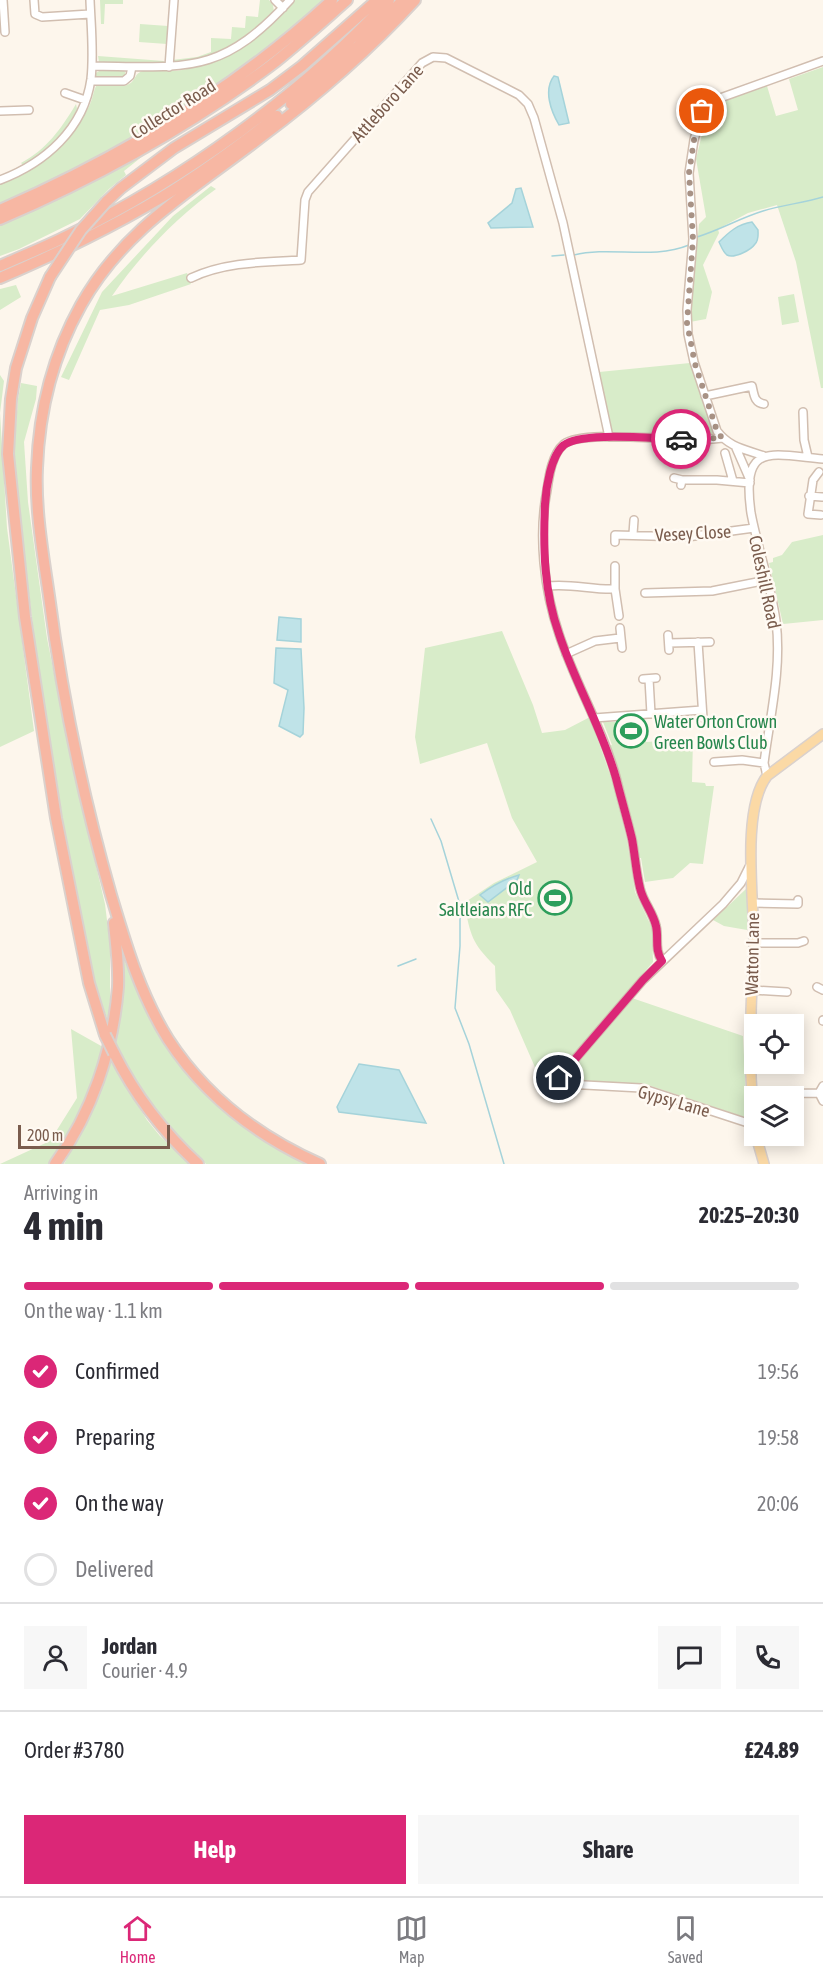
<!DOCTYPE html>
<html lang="en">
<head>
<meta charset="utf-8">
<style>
  body { margin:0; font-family:"Asap Condensed",sans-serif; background:#f7f7f7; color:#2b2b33; height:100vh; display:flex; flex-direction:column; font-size:22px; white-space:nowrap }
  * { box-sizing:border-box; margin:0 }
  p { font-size:20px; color:#7c7c81 }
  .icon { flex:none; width:33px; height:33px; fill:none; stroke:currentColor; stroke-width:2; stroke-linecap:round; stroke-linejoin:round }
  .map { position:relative; height:1164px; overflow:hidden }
  .side { display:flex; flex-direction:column; background:#fff; flex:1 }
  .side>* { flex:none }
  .tools { position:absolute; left:744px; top:1014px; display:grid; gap:12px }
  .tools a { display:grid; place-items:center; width:60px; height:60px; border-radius:0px; background:#fff; box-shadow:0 3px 15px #0003; font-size:30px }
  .scale { position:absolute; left:18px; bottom:15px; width:152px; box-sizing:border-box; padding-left:6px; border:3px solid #7a5c4d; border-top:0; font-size:16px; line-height:21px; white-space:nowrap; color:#7a5c4d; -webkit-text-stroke:4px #fffaf3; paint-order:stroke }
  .pin { position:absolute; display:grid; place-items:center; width:51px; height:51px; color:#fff; margin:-26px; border:3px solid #fff; border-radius:50%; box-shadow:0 2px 6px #0007 }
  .courier { position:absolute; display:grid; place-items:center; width:60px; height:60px; margin:-30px; border:4px solid #db2777; border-radius:50%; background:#fff; color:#222; box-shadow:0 2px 8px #0007 }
  .overview em { font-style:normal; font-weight:700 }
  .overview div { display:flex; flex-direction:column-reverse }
  .overview { display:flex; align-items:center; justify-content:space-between; height:102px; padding:0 24px }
  h1 { font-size:39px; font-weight:700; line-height:45px }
  .bar { display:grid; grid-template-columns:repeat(4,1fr); gap:9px 6px; align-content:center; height:72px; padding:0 24px }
  .bar i { height:8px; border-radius:4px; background:#e1e1e2 }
  .bar .on { background:#db2777 }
  .bar p { grid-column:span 4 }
  .line { display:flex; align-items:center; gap:15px; padding:0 24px; border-top:2px solid #e1e1e2 }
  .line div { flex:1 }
  .round { display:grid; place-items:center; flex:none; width:63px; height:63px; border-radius:0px; background:#f7f7f7 }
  ol { padding:0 24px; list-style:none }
  li { display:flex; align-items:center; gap:18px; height:66px }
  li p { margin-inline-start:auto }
  li .icon { padding:6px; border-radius:50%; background:#db2777; color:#fff; stroke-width:4 }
  li:last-child { color:#7c7c81 }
  li i { width:33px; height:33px; border:3px solid #e1e1e2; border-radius:50% }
  .button { display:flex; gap:12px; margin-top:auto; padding:12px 24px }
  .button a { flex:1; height:69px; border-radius:0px; background:#db2777; color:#fff; font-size:24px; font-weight:700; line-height:69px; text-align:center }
  .button a+a { background:#f7f7f7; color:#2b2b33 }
  .tabs { display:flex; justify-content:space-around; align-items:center; height:84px; border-top:2px solid #e1e1e2; background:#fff; font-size:16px; color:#7c7c81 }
  .tabs a { display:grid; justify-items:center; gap:3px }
  .tabs .on { color:#db2777 }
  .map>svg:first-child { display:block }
  .green { fill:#d8ecc9 }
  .water { fill:#bfe3e8; stroke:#a5d3da; stroke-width:1.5 }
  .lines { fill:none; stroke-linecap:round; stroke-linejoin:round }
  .stream { stroke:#a5d3da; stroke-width:1.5 }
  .minor-casing { stroke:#d1beb0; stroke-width:10 }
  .major-casing { stroke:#dad1cd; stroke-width:12 }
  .highway-casing { stroke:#dad1cd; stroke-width:14 }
  .minor { stroke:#fff; stroke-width:7 }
  .major { stroke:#fbd9a5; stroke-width:9 }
  .highway { stroke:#f7b7a3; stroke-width:10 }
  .highway-bridge-casing { stroke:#dad1cd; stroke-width:14; stroke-linecap:butt }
  .highway-bridge { stroke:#f7b7a3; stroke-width:10 }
  .done { stroke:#a89285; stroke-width:6; stroke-dasharray:0 10.8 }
  .route { stroke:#db2777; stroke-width:8 }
  .labels { text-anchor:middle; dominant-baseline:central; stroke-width:5; stroke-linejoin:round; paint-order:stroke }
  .street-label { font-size:18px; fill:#7a5c4d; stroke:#fffaf3 }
  .leisure-label { font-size:18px; fill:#27864d; stroke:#fffaf3; text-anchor:start }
</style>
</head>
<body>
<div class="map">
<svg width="823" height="1164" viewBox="0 0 823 1164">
  <rect width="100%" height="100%" fill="#fdf6ec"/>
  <path class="green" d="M100,0h23v4h-18l-1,20h-3z
    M260,0h9l4,5 1,7c-28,30 -61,49 -102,51v-3l25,-3 14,-5v-14l20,1 1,-12 13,1 1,-12 12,1z
    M293,0h31l-25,26 -39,30 -85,59 -67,38 -63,32 -45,20v-21c36,-15 60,-31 79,-64 4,-6 9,-10 11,-16 3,-6 3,-12 6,-18l4,-1c8,0 20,2 27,0 9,-3 7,-13 17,-14 13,-1 25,1 38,-1 49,-8 79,-35 111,-70z
    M140,24l28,2 -1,18 -28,-2z
    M98,56l66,5 -2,4 -63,-3z
    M823,67v321h-2l-25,-126 -19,-57 -29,8 -30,16 1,4 -16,32 9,27 -6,27 -16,3 9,-98 7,-7 -10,-58 7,-29 10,-23 9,-6 45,-15 9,30 22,-6 -9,-31z
    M103,69l21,1 2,5 -1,2h-30l-1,-3z
    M76,104l1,5c-12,26 -30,42 -53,57l-3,-3c26,-14 40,-34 55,-59z
    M149,151l-25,20 2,4 -17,14 -29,30 -61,30 -19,7v-33l104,-47z
    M211,186l5,3c-40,29 -76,66 -104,107l75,-23 4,11 -62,21 -29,5 -31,70 -8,-3 41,-85 71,-76z
    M16,285l5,12 -21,13v-21z
    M794,294l5,28 -17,3 -4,-28z
    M690,363l24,70 -1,3 -7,2 -13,-2 -81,-4 -13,-60z
    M0,375l4,6 -4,32 7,115 27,203 -34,16z
    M21,383l16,3 -1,13 -12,43 4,60 19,136 23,116 35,150 5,41v83l-20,-62 -28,-144 -25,-164 -24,-193 5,-66z
    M823,535v85l-40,4 -14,-61 4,-1v-4l9,-3 10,-13z
    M502,631l31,74 9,28 23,-3 25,-13 23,66 14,57 8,52 17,36 1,34 -106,123 -6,-4 -31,-71 -14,-20 -1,-24c-24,-24 -24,-30 -31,-63l30,-20 43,-21 -25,-44 -25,-75 -67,21 -5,-27 10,-89z
    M645,719l1,23 47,-3 -1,43 13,1 1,3h8l-11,78 -13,-1 -17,15 -28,4 -4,-24h-3l-30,-112 4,-1 -9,-23h12l2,22 -1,-24z
    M746,889l4,2 -3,39 -23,-4 -11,-6z
    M124,960l26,60 14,21 43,52 104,71h-105l-26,-22 -20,-23 -33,-50 -11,-24z
    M632,998l111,38 4,82 -99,-33 -81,-5 -1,-3z
    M71,1029l32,18c-12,43 -28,81 -54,117h-49l50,-23 27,-43z
    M111,1062l36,58 13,16 30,28h-126l29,-55z"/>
  <path class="water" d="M554,76l4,1 11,46 -10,2c-8,-14 -16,-35 -5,-49z
    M521,188l12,39 -42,1 -3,-5 24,-20 4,-14z
    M752,222l6,8c0,5 1,10 -3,14 -4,6 -21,15 -28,11 -4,-3 -6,-9 -8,-13 10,-10 19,-18 33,-20z
    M279,617l22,2v23l-24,-2z
    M276,648l25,1 3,59 -1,26 -3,3 -21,-11 9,-36 -14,-7z
    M519,875l-2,5 -29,22 -8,-7c12,-9 24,-16 39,-20z
    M359,1064l40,6 27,53 -87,-11 -2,-5z"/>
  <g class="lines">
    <path class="stream" d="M697,237c23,-7 43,-19 66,-26 19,-6 40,-8 60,-14
      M574,255c37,-9 78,5 115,-10
      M552,256l12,-1
      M431,819l10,22 19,64v41l-5,62 14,36 35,120
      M398,966l18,-7"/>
    <defs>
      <path id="minor" d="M3,0l2,32
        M34,0l1,14 7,3 48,-3
        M275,0l8,8
        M92,66c94,1 129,10 198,-66
        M169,67l5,-67
        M91,81h33l6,-5 2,-9
        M65,93l20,7
        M0,111l29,-1
        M0,180c45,-17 84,-51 91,-101 3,-26 0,-53 -1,-79
        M191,278c33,-16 73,-16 110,-18l4,-60 3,-8 114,-129 11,-6 13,1 73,37 9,9 6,14 29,105 46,214
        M705,396l47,-10c2,8 2,17 12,18
        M803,412l1,28 4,17
        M682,448l15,1
        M736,448l14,32
        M725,453l8,28
        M764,456c-19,-7 -34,-8 -47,-25l-23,-69 -6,-28 -1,-24 6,-71 -4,-66 5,-33 8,-29 7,-9 114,-41
        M819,472l-6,8 -5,34 13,1
        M674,478l8,2 -1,5
        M682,480h35l33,3
        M809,496l13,1
        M633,534l1,-14
        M615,542v-7l72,2 67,-9
        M615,566v23l4,27
        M547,586c25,-3 44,4 68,3
        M645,593l67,-2 55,-11
        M620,628l2,20
        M668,635l1,15
        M698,642l5,76
        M669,643l41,-1
        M566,654l29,-13 25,-3
        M643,679l13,-1
        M649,679l2,35
        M594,718l108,-8
        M714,762l28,-2 22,3
        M767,776l-3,-13c6,-47 18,-94 12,-142 -5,-36 -18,-71 -25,-108 -10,-71 18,-59 72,-54
        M753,903l45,1v-4
        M754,943h44l6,-2
        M662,961c-8,-12 -3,-23 -6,-35 -3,-14 -13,-24 -16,-38 -4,-16 -5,-33 -8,-49 -5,-21 -11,-41 -16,-62 -14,-50 -41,-94 -57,-143 -15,-44 -21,-98 -12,-144 2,-14 5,-36 17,-46 22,-16 124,0 158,-6
        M817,987l6,3
        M752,990l35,2
        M823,1020v1
        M559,1078l7,6 75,4 113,37
        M823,1086l-4,7 4,8
        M551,1087l92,-107 80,-76 18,-21 8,-16
        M753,1094l66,-1"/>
      <path id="major" d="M754,1122c-3,-35 -5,-71 -3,-106 0,-24 3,-49 3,-73 0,-43 -13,-133 13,-167l56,-42
        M756,1136l8,28"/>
      <path id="highway" d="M291,104l67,-58 45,-46
        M106,202l15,-14 53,-40 96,-58 32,-24 75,-66
        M0,210c121,-53 235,-120 332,-210
        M0,219c95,-41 187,-91 270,-153 27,-21 52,-44 77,-66
        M0,266c22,-10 45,-19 67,-30 115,-55 235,-142 322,-236
        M50,277l-18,41 -16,50 -5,31 -3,55 17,163 31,201 33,165 16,52
        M0,278c49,-21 98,-44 145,-71 46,-26 90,-58 132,-91
        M114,1053c21,42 49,79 84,111
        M55,1164c37,-51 58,-114 63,-177 1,-21 -2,-43 -4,-64
        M320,1164c-61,-27 -115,-68 -152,-125 -28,-45 -42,-94 -57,-144 -28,-98 -49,-199 -62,-299 -6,-42 -14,-86 -12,-128 2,-57 16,-113 44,-163 43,-77 113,-116 180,-168 55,-41 107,-86 154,-137"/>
    </defs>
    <use href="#minor" class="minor-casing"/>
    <use href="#major" class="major-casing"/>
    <use href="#highway" class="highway-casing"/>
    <use href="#minor" class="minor"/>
    <use href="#major" class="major"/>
    <use href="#highway" class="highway"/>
    <defs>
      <path id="highway-bridge" d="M50,277l31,-47 25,-28
        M105,1035l9,18"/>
    </defs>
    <use href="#highway-bridge" class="highway-bridge-casing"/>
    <use href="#highway-bridge" class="highway-bridge"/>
  </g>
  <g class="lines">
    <path class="done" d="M681,439l41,-1 -5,-7 -22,-67 -8,-41 6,-84 -4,-66 5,-33 8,-29"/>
    <path class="route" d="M559,1078l84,-98 19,-19c-8,-12 -3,-23 -6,-35 -3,-14 -13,-24 -16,-38 -4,-16 -5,-33 -8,-49 -5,-21 -11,-41 -16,-61 -14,-50 -41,-95 -57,-144 -15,-42 -16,-86 -14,-130 1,-16 6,-49 19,-59 17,-14 93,-6 117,-6"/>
  </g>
  <defs>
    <symbol id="stadium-ring" viewBox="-11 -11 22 22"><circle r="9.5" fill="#fffaf3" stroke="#2e9e5b" stroke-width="1.5"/><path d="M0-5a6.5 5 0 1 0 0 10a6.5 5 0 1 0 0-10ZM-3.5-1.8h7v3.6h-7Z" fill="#2e9e5b"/></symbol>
  </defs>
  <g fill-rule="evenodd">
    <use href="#stadium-ring" x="612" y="712" width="38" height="38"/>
    <use href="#stadium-ring" x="536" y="879" width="38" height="38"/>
  </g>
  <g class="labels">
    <g class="street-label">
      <text transform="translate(387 103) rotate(-48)">Attleboro Lane</text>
      <text transform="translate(173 109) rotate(-32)">Collector Road</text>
      <text transform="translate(693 533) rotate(-3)">Vesey Close</text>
      <text transform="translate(765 582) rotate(78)">Coleshill Road</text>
      <text transform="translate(752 954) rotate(-89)">Watton Lane</text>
      <text transform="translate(674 1101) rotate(16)">Gypsy Lane</text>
    </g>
    <g class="leisure-label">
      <text x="654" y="721">Water Orton Crown<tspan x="654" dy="21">Green Bowls Club</tspan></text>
      <text x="532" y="888" text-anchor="end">Old<tspan x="532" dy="21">Saltleians RFC</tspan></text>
    </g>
  </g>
</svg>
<div class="tools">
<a><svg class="icon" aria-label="locate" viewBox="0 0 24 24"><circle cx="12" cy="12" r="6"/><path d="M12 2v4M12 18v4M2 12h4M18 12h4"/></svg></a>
<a><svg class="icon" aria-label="layers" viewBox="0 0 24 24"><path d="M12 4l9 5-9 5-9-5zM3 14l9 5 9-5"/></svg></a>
</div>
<div class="scale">200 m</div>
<div class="pin" style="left:702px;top:111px;background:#ea580c"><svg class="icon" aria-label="bag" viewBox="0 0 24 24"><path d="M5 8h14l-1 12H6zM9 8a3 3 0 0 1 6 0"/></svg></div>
<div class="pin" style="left:559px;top:1078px;background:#1f2937"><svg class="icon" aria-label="home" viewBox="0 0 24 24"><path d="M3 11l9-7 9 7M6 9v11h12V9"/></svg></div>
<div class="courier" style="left:681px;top:439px"><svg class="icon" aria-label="car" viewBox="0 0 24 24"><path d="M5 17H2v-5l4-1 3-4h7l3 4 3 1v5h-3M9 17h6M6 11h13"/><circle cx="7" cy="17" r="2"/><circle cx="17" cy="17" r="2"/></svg></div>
</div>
<section class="side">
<div class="overview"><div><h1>4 min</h1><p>Arriving in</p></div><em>20:25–20:30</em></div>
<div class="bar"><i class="on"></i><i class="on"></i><i class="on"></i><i></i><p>On the way · 1.1 km</p></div>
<ol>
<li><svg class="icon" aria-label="check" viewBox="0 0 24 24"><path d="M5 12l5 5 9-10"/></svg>Confirmed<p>19:56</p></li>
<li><svg class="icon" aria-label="check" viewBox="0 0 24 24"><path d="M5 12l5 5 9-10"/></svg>Preparing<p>19:58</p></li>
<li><svg class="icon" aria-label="check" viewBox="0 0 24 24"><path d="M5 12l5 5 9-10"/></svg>On the way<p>20:06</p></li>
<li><i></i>Delivered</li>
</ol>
<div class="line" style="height:108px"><a class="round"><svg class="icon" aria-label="person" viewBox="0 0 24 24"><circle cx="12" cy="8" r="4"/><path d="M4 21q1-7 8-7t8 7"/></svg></a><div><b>Jordan</b><p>Courier · 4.9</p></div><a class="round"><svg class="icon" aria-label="chat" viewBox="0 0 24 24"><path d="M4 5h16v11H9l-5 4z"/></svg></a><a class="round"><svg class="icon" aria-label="phone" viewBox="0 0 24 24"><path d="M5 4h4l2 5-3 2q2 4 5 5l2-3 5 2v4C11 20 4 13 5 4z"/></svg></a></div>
<div class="line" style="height:78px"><div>Order #3780</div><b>£24.89</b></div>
<div class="button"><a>Help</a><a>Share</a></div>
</section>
<nav class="tabs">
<a class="on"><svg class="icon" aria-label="home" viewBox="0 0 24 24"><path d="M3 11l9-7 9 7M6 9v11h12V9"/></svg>Home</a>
<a><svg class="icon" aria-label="map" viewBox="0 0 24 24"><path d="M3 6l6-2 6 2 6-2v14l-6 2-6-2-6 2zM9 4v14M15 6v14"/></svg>Map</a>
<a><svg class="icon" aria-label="saved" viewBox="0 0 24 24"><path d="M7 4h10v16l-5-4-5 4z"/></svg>Saved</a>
</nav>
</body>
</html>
